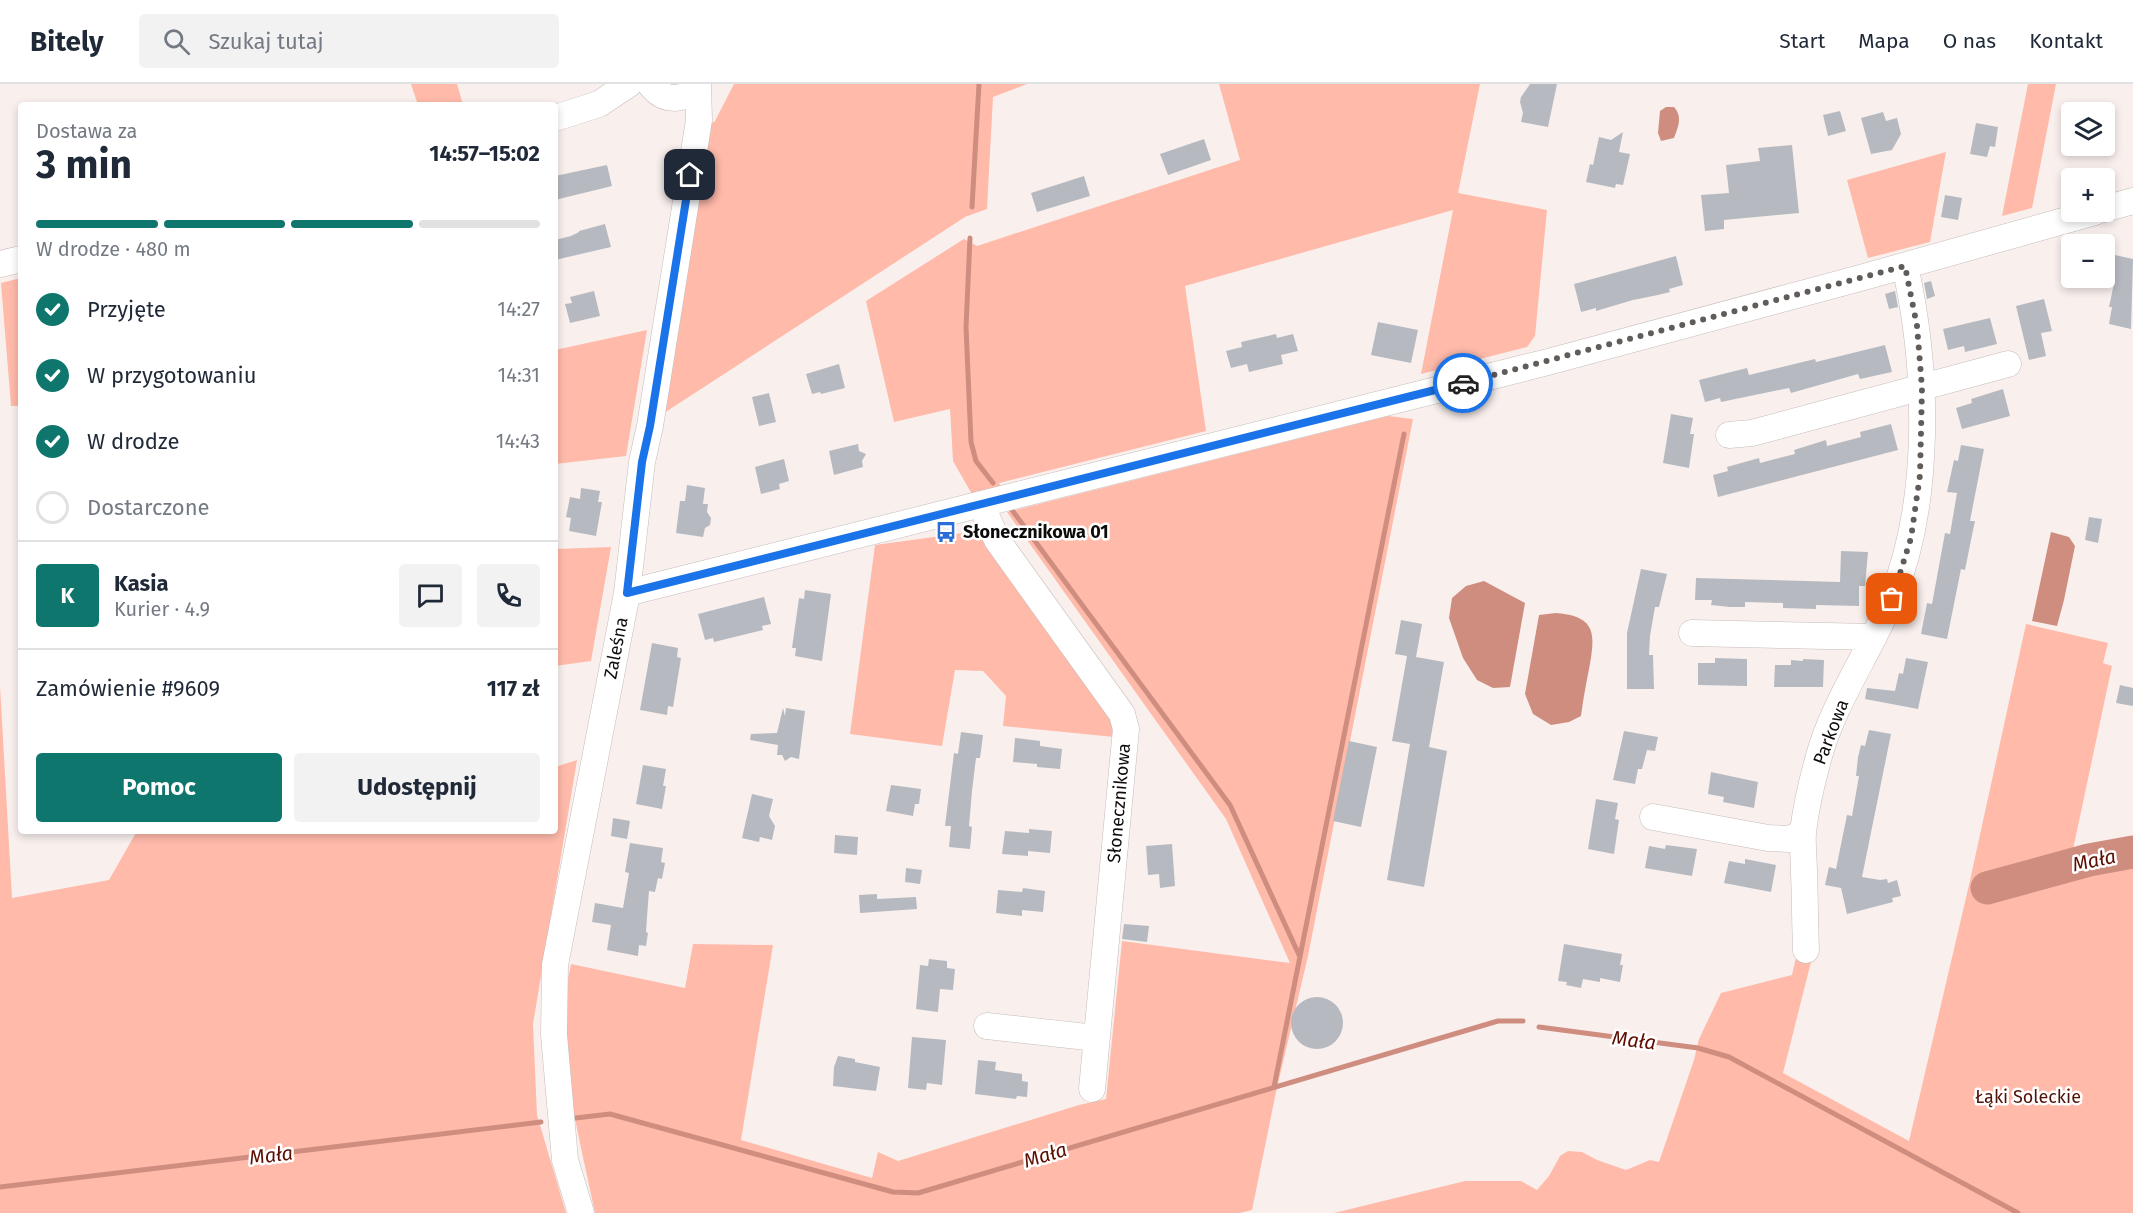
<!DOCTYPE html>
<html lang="pl">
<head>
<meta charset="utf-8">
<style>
  body { margin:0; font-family:"Fira Sans",sans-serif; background:#f2f2f3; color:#1f2937; height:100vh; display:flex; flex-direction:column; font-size:22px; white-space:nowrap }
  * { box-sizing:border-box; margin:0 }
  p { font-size:20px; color:#747a83 }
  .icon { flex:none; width:33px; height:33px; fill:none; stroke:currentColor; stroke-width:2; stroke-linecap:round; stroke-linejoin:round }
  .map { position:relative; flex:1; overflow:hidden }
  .details { position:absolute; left:18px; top:18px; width:540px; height:732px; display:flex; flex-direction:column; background:#fff; border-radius:6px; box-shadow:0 3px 9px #0003 }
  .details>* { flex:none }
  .tools { position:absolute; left:2061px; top:18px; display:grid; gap:12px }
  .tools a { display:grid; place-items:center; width:54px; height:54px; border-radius:6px; background:#fff; box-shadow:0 3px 9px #0003; font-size:30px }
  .pin { position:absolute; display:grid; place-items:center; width:51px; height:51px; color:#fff; margin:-26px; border-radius:12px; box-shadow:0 3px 9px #0006 }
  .courier { position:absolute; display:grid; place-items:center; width:60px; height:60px; margin:-30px; border:4px solid #1a73e8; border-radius:50%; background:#fff; color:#222; box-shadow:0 2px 8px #0007 }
  .headline em { font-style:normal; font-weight:700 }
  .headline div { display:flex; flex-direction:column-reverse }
  .headline { display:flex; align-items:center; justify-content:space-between; height:102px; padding:0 18px }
  h1 { font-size:39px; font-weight:700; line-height:45px }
  .bar { display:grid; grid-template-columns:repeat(4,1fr); gap:9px 6px; align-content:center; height:72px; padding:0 18px }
  .bar i { height:8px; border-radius:4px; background:#e0e1e3 }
  .bar .selected { background:#0f766e }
  .bar p { grid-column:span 4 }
  .line { display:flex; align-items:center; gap:15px; padding:0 18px; border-top:2px solid #e0e1e3 }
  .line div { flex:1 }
  .round { display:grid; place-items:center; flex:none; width:63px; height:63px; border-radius:6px; background:#f2f2f3 }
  ol { padding:0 18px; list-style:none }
  li { display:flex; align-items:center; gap:18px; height:66px }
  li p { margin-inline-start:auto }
  li .icon { padding:6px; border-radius:50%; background:#0f766e; color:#fff; stroke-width:4 }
  li:last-child { color:#747a83 }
  li i { width:33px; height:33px; border:3px solid #e0e1e3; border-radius:50% }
  .primary-button { display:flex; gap:12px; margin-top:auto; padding:12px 18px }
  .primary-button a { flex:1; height:69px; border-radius:6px; background:#0f766e; color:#fff; font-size:24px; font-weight:700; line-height:69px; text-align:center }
  .primary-button a+a { background:#f2f2f3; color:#1f2937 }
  header { display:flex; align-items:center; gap:36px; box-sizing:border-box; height:84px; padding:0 30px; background:#fff; border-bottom:2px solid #e0e1e3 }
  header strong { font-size:28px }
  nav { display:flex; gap:33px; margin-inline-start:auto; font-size:21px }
  .search { width:420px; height:54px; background:#f2f2f3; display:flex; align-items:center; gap:15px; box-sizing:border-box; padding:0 21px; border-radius:6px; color:#747a83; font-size:22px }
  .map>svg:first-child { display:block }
  .green { fill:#ffbaaa }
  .water { fill:#cf8d7f }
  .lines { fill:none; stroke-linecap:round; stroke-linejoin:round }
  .stream { stroke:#cf8d7f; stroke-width:5 }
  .river { stroke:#cf8d7f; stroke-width:33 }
  .building { fill:#b6bac0 }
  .minor-casing { stroke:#c5bcba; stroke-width:27 }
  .minor { stroke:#fff; stroke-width:26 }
  .done { stroke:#605c5a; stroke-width:6; stroke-dasharray:0 10.8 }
  .route { stroke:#1a73e8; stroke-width:8 }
  .labels { text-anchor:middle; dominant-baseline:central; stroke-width:5; stroke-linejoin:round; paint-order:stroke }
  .poi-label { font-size:18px; font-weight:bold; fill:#0e0c0b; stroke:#fff; text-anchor:start }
  .street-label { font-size:18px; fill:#0e0c0b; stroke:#fff }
  .park-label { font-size:18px; fill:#4f1308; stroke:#fff }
  .water-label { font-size:20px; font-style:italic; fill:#5e0e01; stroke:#fff }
</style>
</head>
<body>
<header>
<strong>Bitely</strong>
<div class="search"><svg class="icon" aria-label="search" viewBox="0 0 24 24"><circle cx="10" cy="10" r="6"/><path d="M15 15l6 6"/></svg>Szukaj tutaj</div>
<nav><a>Start</a><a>Mapa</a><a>O nas</a><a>Kontakt</a></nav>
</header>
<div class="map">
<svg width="2133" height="1129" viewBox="0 0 2133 1129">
  <rect width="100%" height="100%" fill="#f9f0ee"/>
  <path class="green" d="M411,0h46l6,21h-45z
    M734,0h293l-34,13 -6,112 -22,8 -304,198 42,-286 12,-8z
    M1219,0h261l-22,109 89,17 -12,126 -8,11 -106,27 32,-164 -268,76 21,145 -207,52 4,7 -30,6 -20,-35 -3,-52 -56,13 -28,-121 98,-62 13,7 263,-86z
    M2028,0h28l-24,124 -30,8z
    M1946,68l-16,90 -62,16 -21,-78z
    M21,194v128h-10l-10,-123z
    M647,246l-21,126 -71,8v-114z
    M1388,332l25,3 -105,537 -32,136 -24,118 -12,3h-645c-13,-64 -30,-128 -33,-194 0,-18 6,-38 9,-55l114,24 8,-44 80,1 -32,195 131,38 6,-26 20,9 181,-56 27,-6 16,-158 168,22 -64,-144 -219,-307z
    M978,447l125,169 9,20 2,17 -111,-11 3,-30 -23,-25 -28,-1 -13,76 -92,-12 25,-189z
    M611,463l-20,114 -36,5v-117z
    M2026,540l82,19 -5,20 9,3 -40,188 61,-10v369h-799l131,-32h56l16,9 12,-14 11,-20 8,-5 14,1 15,8 29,10 24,-10 9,2 35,-102 5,-21 22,-46 71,-18 5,-22 18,-7 -32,127 126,68 60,-256z
    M0,602l12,212 97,-18 28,-49h418v-64l22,-7 -44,264 4,91 29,98h-566z"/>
  <path class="water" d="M1666,23h8c9,10 4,20 0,31l-13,3 -3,-8 2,-22z
    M2051,448l18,5 6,9 -11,54 -7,26 -25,-5z
    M1484,497l41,22 -15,84 -17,1 -16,-8 -14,-22 -14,-40 3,-20 14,-12z
    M1556,529c42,3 39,23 33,56 -3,15 -6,31 -8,47l-12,6 -18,3 -18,-11 -8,-20 14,-79z"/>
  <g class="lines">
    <path class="stream" d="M972,123l7,-123
      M970,154l-4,89 5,115 5,19 17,22
      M1012,426l218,295 70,152
      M1539,943l159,21 31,9 289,156
      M1274,1003l130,-653
      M567,1035l43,-5 283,78 25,1 580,-172h25
      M0,1103l541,-65"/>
    <path class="river" d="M1987,804l102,-28 44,-8"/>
  </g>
  <path class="building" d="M1530,0h27l-9,43 -27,-5 2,-9 -3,-11 1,-5z
    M1840,27l6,20 -18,5 -5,-21z
    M1883,28l3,9 11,-3 4,16 -9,16 -21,4 -10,-36z
    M1976,39l22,4 -3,20 -5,-1 -3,11 -17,-3z
    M1623,48l-4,20 11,2 -7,31 -7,-1 -1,4 -29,-6 4,-18 3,1 6,-28 12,3z
    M1204,55l7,21 -43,15 -8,-21z
    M1792,61l7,68 -75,7v9l-19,2 -4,-36 28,-2 -3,-28 34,-4 -2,-13z
    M607,81l5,21 -57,14v-24z
    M1084,92l6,20 -53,16 -6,-19z
    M1945,111l17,3 -4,22 -17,-3z
    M605,140l6,23 -56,13v-20l16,-4 8,-4v-1z
    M2115,171l18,4 -2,70 -22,-5 3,-17h-3l6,-28 -5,-1z
    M1676,172l7,29 -14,4 1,3 -12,3 -25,5 -37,11v-3l-15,4 -7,-28z
    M1931,197l4,15 -8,3 -3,-16z
    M594,207l6,25 -30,7 -5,-19 7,-1 -2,-6z
    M1895,207l3,16 -9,2 -4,-15z
    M2044,215l8,32 -11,2 5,23 -17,4 -13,-54z
    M1990,234l7,26 -32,8 -1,-6 -16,4 -5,-21z
    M1378,238l40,8 -7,33 -40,-8z
    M1276,250l1,4 16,-4 5,17 -17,4 2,9 -34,8 -2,-8 -16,4 -5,-17 16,-4 -1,-5z
    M1885,261l7,27 -32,7 -2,-5 -67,19 -2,-5 -68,14 -1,-4 -15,4 -6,-22 48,-12 2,7 66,-16 1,3z
    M839,280l6,24 -24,6 -1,-2 -8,2 -6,-20z
    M2003,305l7,27 -48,13 -6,-21 16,-5 -1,-4z
    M769,309l7,29 -17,4 -7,-29z
    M1671,330l22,4 -3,16h4l-5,34 -26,-5z
    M1891,340l7,26 -180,47 -5,-22 15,-4 -1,-4 32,-9 1,5 35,-9 -1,-4 32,-10 1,6 34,-9 -1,-5z
    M858,360l1,7 7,3 -4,7 1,6 -29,8 -5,-24z
    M1961,361l23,4 -14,72h5l-4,19 -6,30 -4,-1 -14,70 -26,-5 6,-31 5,1 13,-71 5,1 7,-41 -10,-1 7,-32 4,1z
    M784,375l5,22 -10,3 1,5 -19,5 -6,-27z
    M687,401l18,3 -2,16h5l-1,8 4,6 -1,7 -5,3 -2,9 -27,-4 4,-32h5z
    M581,404l19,3 -2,11h4l-6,34 -27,-5 2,-13 -5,-1 4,-20 10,2z
    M2089,433l13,2 -4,24 -13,-3z
    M1841,467l27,1 -3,34h-6v20l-43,-1v4l-33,-1v-5l-38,-1v5h-15l-19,-2 1,-5h-17l1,-22 144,4z
    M1641,485l26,5 -8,33h-4l-5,29 -1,19h4l1,34h-27v-56z
    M805,506l26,4 -9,67 -27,-5 1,-8h-4l7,-50 5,1z
    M764,513l7,27 -9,2 1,4 -49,12 -1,-4 -8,2 -7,-26z
    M1401,536l21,4 -6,33 28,5 -15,85 18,4 -23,136 -37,-7 23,-136 -18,-3 15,-85 -12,-2z
    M652,559l26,5 -1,9 4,1 -8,49 -5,-1 -1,9 -27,-5z
    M1715,574l32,1v27l-49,-1v-22h17z
    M1906,574l22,4 -10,47 -53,-10 2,-11 28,3 4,-18 4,1z
    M1803,575l21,1 -1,27h-49l1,-22h16v-5l12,1z
    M2120,601l13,3v18l-17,-3z
    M783,624l2,8 1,-8 19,3 -6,48 -8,-2 -6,4 -3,-6h-5l1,-10 -28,-5 1,-6 26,-1z
    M1869,646l22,4 -29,143 18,3 7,-1 1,4 9,-3 4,16 -9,2 1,4 -46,12 -6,-26 -16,-3 4,-18 7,2 11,-54 5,1 7,-40h-3l2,-19 3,-12 4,1z
    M1624,647l34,6 -3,14 -8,-1 -5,19h-4l-3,15 -22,-4z
    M961,648l22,3 -3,23h-4l-4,33 -3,35 3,1 -2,22 -21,-2 2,-21h-6l9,-73 4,1z
    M1015,654l25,3v5l22,3 -2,20 -23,-2v-3l-24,-2z
    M1349,657l28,6 -16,80 -28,-6z
    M643,681l23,4 -3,17h3l-4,23 -26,-5z
    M1711,688l47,10 -4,26 -31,-6 1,-5 -16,-3z
    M891,701l30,4 -2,15h-4l-2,12 -27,-5z
    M752,710l21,5 -4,17 6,10 -3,14 -12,-3 -1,5 -17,-4z
    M1596,715l22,4 -3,16 4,1 -5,34 -26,-5z
    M613,734l17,3 -3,18 -16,-3z
    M1029,745l23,2 -2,22 -22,-2v5l-26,-2 3,-23 24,2z
    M835,751l23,2 -1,18 -23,-2z
    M630,759l33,5 -2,14 4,1 -3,16 -4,-1 -3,14 -6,-1 -2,26 -1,15 2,1 -2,13 -7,-1 -1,11 -31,-6 4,-25 -19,-3 3,-19 28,5 6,-35 -4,-1z
    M1172,760l3,42 -15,2 -1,-14 -11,1 -2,-29z
    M1666,761l31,4 -5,27 -47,-8 4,-22 16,3z
    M1745,775l31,6 -5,27 -47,-9 5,-22 16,3z
    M906,784l16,2 -2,14 -15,-2z
    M1023,804l22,3 -2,21 -21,-2v6l-26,-3 2,-23 24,2z
    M877,810v5l39,-2 1,12 -57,4 -1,-18z
    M1124,840l25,2 -2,16 -25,-3z
    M1564,860l58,10 -2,11h3l-3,17 -20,-4v4l-17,-3 -2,9 -15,-3 1,-3 -9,-1z
    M929,875l18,2v7l8,1 -2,21 -13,-1 -2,23 -22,-3 4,-44 8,1z
    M1291 939a26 26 0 1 1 52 0a26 26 0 1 1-52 0Z
    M912,953l34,3 -4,45 -15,-2 -1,7 -18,-2z
    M838,972l17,3v3l25,5 -4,24 -43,-5 1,-19z
    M978,976l18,2 -1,8 27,4v7l6,1 -1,15 -10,-1 -1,3 -41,-5z"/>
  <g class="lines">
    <defs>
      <path id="minor" d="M650,0c13,18 35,19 48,0
        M555,34l44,-14 30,-20
        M2104,125l29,-8
        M0,180l21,-5
        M1729,351l23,-2 256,-69
        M981,420l16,36 125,174 4,15 -34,360
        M627,509l921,-231 316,-85 231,-65
        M1692,549l182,4
        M1653,733l115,21 21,1 14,-6
        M1806,866c-1,-26 -1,-52 -2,-77 0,-14 -2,-28 -1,-41 3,-25 9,-51 16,-76 15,-54 50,-103 72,-156 41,-98 37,-232 14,-334
        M987,942l109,12
        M581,1129l-16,-53 -11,-125 1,-70 72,-372 15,-131 8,-36 49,-306 -1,-36"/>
    </defs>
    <use href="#minor" class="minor-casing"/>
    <use href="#minor" class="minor"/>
  </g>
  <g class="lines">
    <path class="done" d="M1463,299l442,-117 12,60 5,62 -2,87 -9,63 -19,61"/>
    <path class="route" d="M690,91l-40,251 -8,36 -15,131 836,-210"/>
  </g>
  <defs>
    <symbol id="bus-bare" viewBox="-9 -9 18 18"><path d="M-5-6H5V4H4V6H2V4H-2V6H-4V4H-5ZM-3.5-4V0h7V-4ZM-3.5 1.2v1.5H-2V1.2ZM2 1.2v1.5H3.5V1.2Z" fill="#2a6dd9" stroke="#fff" stroke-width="2.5" paint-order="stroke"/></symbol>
  </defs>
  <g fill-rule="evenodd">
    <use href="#bus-bare" x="931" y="433" width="30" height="30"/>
  </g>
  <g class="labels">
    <g class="poi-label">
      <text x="963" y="448">Słonecznikowa 01</text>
    </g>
    <g class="street-label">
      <text transform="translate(616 564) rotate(-79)">Zaleśna</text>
      <text transform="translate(1831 648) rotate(-69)">Parkowa</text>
      <text transform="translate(1119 719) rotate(-85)">Słonecznikowa</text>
    </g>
    <g class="park-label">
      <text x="2028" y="1013">Łąki Soleckie</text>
    </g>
    <g class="water-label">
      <text transform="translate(2094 776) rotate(-12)">Mała</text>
      <text transform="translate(1634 956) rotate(7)">Mała</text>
      <text transform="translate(271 1071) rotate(-7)">Mała</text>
      <text transform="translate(1045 1071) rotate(-17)">Mała</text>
    </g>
  </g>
</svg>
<div class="tools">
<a><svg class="icon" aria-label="layers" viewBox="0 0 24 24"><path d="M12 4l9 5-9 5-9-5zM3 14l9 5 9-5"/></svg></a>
<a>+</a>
<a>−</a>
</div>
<div class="pin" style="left:1892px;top:515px;background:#ea580c"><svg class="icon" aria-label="bag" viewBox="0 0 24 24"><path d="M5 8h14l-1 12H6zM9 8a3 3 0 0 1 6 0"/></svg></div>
<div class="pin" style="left:690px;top:91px;background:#1f2937"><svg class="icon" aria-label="home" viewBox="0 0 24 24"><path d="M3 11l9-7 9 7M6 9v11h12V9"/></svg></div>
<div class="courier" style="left:1463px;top:299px"><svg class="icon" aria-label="car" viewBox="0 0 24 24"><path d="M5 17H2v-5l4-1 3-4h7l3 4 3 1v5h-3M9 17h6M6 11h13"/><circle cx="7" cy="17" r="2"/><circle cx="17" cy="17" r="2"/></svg></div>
<section class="details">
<div class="headline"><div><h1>3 min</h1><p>Dostawa za</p></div><em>14:57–15:02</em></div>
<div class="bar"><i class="selected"></i><i class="selected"></i><i class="selected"></i><i></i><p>W drodze · 480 m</p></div>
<ol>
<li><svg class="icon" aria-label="check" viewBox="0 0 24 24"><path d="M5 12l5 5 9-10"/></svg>Przyjęte<p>14:27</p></li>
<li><svg class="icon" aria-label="check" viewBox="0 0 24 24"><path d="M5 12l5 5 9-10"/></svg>W przygotowaniu<p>14:31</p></li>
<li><svg class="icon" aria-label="check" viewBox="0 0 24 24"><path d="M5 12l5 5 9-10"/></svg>W drodze<p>14:43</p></li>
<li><i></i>Dostarczone</li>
</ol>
<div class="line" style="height:108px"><b class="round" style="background:#0f766e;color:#fff">K</b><div><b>Kasia</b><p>Kurier · 4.9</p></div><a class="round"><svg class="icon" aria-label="chat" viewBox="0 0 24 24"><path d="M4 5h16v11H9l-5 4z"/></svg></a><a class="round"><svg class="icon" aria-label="phone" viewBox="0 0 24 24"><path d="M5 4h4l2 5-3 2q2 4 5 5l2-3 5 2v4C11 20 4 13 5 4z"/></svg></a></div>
<div class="line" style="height:78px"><div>Zamówienie #9609</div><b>117 zł</b></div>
<div class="primary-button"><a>Pomoc</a><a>Udostępnij</a></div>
</section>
</div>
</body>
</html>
